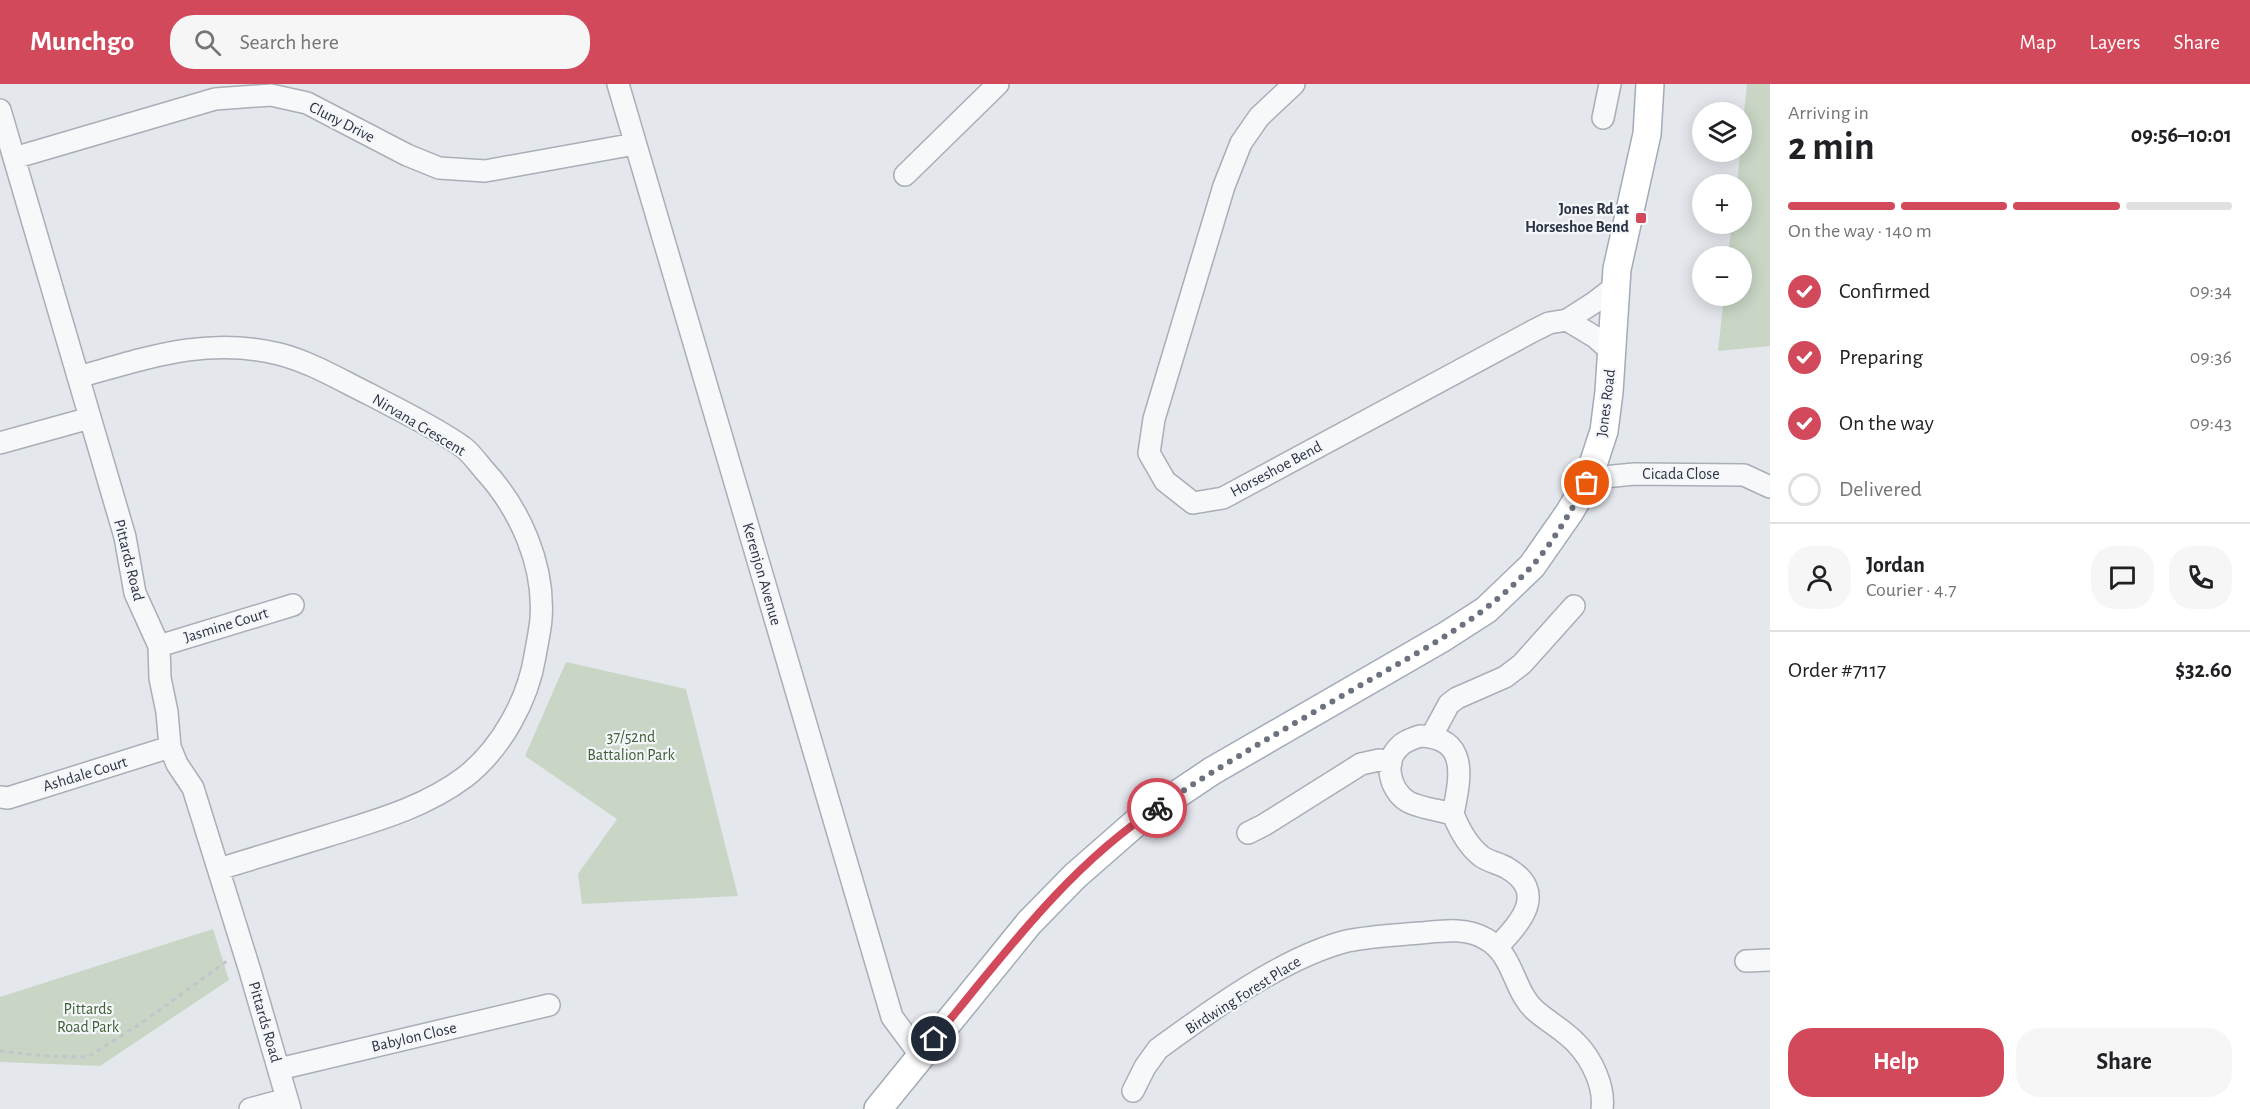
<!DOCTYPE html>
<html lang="en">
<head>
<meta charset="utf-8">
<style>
  body { margin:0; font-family:"Alegreya Sans",sans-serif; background:#f6f6f6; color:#202124; height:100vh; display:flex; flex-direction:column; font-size:22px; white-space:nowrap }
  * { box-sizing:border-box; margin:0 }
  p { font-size:20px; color:#757577 }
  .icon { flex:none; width:33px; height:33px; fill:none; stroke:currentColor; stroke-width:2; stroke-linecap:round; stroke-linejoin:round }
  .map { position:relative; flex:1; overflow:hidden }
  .drawer { display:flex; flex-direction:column; background:#fff; width:480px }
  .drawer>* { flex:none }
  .fabs { position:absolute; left:1692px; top:18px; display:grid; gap:12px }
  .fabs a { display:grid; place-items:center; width:60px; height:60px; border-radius:50%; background:#fff; box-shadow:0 3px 15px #0003; font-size:30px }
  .pin { position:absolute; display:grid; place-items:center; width:51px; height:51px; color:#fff; margin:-26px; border:3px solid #fff; border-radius:50%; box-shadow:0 2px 6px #0007 }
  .courier { position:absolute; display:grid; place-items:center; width:60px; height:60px; margin:-30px; border:4px solid #d1495b; border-radius:50%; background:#fff; color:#222; box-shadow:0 2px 8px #0007 }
  .head em { font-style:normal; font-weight:600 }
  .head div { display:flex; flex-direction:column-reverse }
  .head { display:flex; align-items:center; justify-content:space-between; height:102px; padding:0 18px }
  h1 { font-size:39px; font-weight:600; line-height:45px }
  .bar { display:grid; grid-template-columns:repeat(4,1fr); gap:9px 6px; align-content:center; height:72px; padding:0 18px }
  .bar i { height:8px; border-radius:4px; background:#e0e0e0 }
  .bar .current { background:#d1495b }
  .bar p { grid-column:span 4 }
  .line { display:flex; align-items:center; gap:15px; padding:0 18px; border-top:2px solid #e0e0e0 }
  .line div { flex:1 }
  .round { display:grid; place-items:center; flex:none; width:63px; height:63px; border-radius:24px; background:#f6f6f6 }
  ol { padding:0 18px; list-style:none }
  li { display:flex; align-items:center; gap:18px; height:66px }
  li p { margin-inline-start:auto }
  li .icon { padding:6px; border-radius:50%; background:#d1495b; color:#fff; stroke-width:4 }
  li:last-child { color:#757577 }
  li i { width:33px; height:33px; border:3px solid #e0e0e0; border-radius:50% }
  .button { display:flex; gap:12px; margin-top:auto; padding:12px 18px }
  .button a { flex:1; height:69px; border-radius:24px; background:#d1495b; color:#fff; font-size:24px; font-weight:600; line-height:69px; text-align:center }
  .button a+a { background:#f6f6f6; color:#202124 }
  header { display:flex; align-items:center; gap:36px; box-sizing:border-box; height:84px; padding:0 30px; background:#d1495b; color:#fff }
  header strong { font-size:28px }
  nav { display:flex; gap:33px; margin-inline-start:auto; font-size:21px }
  .search { width:420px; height:54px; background:#f6f6f6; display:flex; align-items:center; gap:15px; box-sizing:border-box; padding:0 21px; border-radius:24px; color:#757577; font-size:22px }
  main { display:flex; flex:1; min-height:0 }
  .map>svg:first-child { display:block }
  .green { fill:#c9d6c5 }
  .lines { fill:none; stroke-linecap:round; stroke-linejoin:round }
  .minor-casing { stroke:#a9aeb7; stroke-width:24 }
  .major-casing { stroke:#a3abb8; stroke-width:30 }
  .path { stroke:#c2c5cb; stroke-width:3; stroke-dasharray:4.5 4.5; stroke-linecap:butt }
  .minor { stroke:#f7f8fa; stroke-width:21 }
  .major { stroke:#fff; stroke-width:27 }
  .done { stroke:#6c737f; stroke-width:6; stroke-dasharray:0 10.8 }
  .route { stroke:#d1495b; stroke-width:8 }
  .poi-dot { fill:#d1495b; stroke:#f4f6f9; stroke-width:2 }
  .labels { text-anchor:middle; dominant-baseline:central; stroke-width:4.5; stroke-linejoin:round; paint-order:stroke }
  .street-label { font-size:16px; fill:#2b3445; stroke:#f4f6f9 }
  .poi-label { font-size:16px; font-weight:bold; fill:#2b3445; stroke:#f4f6f9; text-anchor:end }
  .park-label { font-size:16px; fill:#3f6138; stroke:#f4f6f9 }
</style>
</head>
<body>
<header>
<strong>Munchgo</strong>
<div class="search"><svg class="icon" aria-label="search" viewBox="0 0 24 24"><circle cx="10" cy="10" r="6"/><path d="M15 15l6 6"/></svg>Search here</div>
<nav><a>Map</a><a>Layers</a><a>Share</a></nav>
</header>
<main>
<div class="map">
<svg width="1770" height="1025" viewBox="0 0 1770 1025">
  <rect width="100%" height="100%" fill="#e4e7ec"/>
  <path class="green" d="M1747,0h23v262l-52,5 6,-55h18v-40h-14l4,-32h10v-40h-5z
    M566,578l120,27 52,207 -156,8 -4,-30 39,-55 -92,-63z
    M213,845l16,51 -129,86 -100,-4v-65z"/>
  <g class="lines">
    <defs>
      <path id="minor" d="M618,0l274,933 29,39
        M1294,0l-35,33 -18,26 -17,43 -70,233 -5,34 16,28 28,22 30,-5 310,-167 16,-8 18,-3 28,-18 22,-17
        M0,26l125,427 10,56 24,53 1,32 7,34 3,35 7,17 16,24 57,183 40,138
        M1603,34l7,-34
        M14,74l201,-59 56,-4 36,8 100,52 32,13 46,3 150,-27
        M905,91l93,-91
        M1567,236l28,17 17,15
        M78,293c69,-19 129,-41 201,-23 32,8 63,27 92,41 30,16 64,32 92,52 8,6 15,16 21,23 36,39 61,95 57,149 -1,12 -4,25 -6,37 -7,44 -34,93 -70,121 -40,30 -87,43 -135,58 -37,11 -74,23 -111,34
        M0,359l90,-25
        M1587,399l17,-6 30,-3 110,1 26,12
        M159,562l134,-41
        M1420,652c50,2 40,43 33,78 -14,-4 -35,-6 -46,-13 -17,-11 -24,-39 -8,-54 5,-6 13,-8 21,-11z
        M1431,653l18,-33 8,-6 48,-21 17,-13 52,-58
        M0,713l8,1 162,-51
        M1453,730c6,15 14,31 28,42 8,6 18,7 26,12 41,24 14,55 -10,79
        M1248,749l16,-8 97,-61 18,-4 12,3
        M1746,877l24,-1
        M279,985l270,-64
        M1133,1007l12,-24 13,-18c53,-39 126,-92 189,-108 24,-5 49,-6 73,-8 22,-2 46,-6 66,6 29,16 27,54 51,73 13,11 28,19 39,31 16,16 29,44 26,66
        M250,1025l37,-10"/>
      <path id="major" d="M878,1025l151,-186 46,-47 64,-56 73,-49 232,-134 42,-27 46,-44 37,-53 18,-30 17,-52 5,-39 8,-123 30,-135 3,-50"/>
    </defs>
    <use href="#minor" class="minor-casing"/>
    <use href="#major" class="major-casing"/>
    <path class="path" d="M0,967l44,5 44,1 52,-33 87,-63"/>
    <use href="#minor" class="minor"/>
    <use href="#major" class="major"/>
  </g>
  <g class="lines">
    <path class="done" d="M1157,724c68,-46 140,-86 211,-127 58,-33 118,-64 164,-115 21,-23 39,-56 55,-83"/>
    <path class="route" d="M934,955c68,-82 133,-172 223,-231"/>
  </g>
  <rect class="poi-dot" x="1635" y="128" width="12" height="12" rx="3"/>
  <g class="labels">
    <g class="street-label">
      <text transform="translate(342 38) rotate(27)">Cluny Drive</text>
      <text transform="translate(1606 319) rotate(-83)">Jones Road</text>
      <text transform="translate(419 341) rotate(31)">Nirvana Crescent</text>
      <text transform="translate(1276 385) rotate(-28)">Horseshoe Bend</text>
      <text x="1681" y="390">Cicada Close</text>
      <text transform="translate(129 476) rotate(76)">Pittards Road</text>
      <text transform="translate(762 490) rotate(74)">Kerenjon Avenue</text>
      <text transform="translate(226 541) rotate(-17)">Jasmine Court</text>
      <text transform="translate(85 690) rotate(-17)">Ashdale Court</text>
      <text transform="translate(1243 911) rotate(-32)">Birdwing Forest Place</text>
      <text transform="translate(265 938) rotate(74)">Pittards Road</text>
      <text transform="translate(414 953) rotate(-13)">Babylon Close</text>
    </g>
    <g class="poi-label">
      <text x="1629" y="125">Jones Rd at<tspan x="1629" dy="18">Horseshoe Bend</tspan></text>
    </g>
    <g class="park-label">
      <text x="631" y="653">37/52nd<tspan x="631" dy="18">Battalion Park</tspan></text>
      <text x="88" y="925">Pittards<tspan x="88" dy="18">Road Park</tspan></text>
    </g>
  </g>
</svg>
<div class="fabs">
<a><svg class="icon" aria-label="layers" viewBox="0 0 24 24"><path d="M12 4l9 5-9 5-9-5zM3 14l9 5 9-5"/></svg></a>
<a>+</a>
<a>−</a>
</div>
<div class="pin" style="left:1587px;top:399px;background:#ea580c"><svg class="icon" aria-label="bag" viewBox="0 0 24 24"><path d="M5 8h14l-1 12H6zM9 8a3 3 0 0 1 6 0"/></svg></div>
<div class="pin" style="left:934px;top:955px;background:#1f2937"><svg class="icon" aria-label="home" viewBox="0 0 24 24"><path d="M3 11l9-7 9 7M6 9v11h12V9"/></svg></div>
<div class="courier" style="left:1157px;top:724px"><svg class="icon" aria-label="bike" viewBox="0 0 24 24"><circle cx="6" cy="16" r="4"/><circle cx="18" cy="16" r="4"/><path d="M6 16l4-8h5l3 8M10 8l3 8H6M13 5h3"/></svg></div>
</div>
<section class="drawer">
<div class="head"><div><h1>2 min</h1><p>Arriving in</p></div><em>09:56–10:01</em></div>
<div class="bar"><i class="current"></i><i class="current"></i><i class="current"></i><i></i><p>On the way · 140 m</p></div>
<ol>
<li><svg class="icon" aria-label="check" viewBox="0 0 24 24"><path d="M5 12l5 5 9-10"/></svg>Confirmed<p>09:34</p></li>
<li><svg class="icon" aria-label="check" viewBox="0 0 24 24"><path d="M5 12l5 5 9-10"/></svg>Preparing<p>09:36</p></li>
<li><svg class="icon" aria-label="check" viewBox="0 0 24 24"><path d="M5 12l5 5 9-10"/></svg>On the way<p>09:43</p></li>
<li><i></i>Delivered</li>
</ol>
<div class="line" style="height:108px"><a class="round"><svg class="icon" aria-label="person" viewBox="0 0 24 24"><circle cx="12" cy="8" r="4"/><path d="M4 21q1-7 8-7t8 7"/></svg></a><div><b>Jordan</b><p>Courier · 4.7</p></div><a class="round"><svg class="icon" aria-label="chat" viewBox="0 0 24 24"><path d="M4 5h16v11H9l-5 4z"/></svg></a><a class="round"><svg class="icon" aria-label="phone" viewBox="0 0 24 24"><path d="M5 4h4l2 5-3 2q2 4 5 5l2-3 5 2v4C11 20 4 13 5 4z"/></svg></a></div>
<div class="line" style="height:78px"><div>Order #7117</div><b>$32.60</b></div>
<div class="button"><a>Help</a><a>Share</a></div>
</section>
</main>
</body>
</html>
